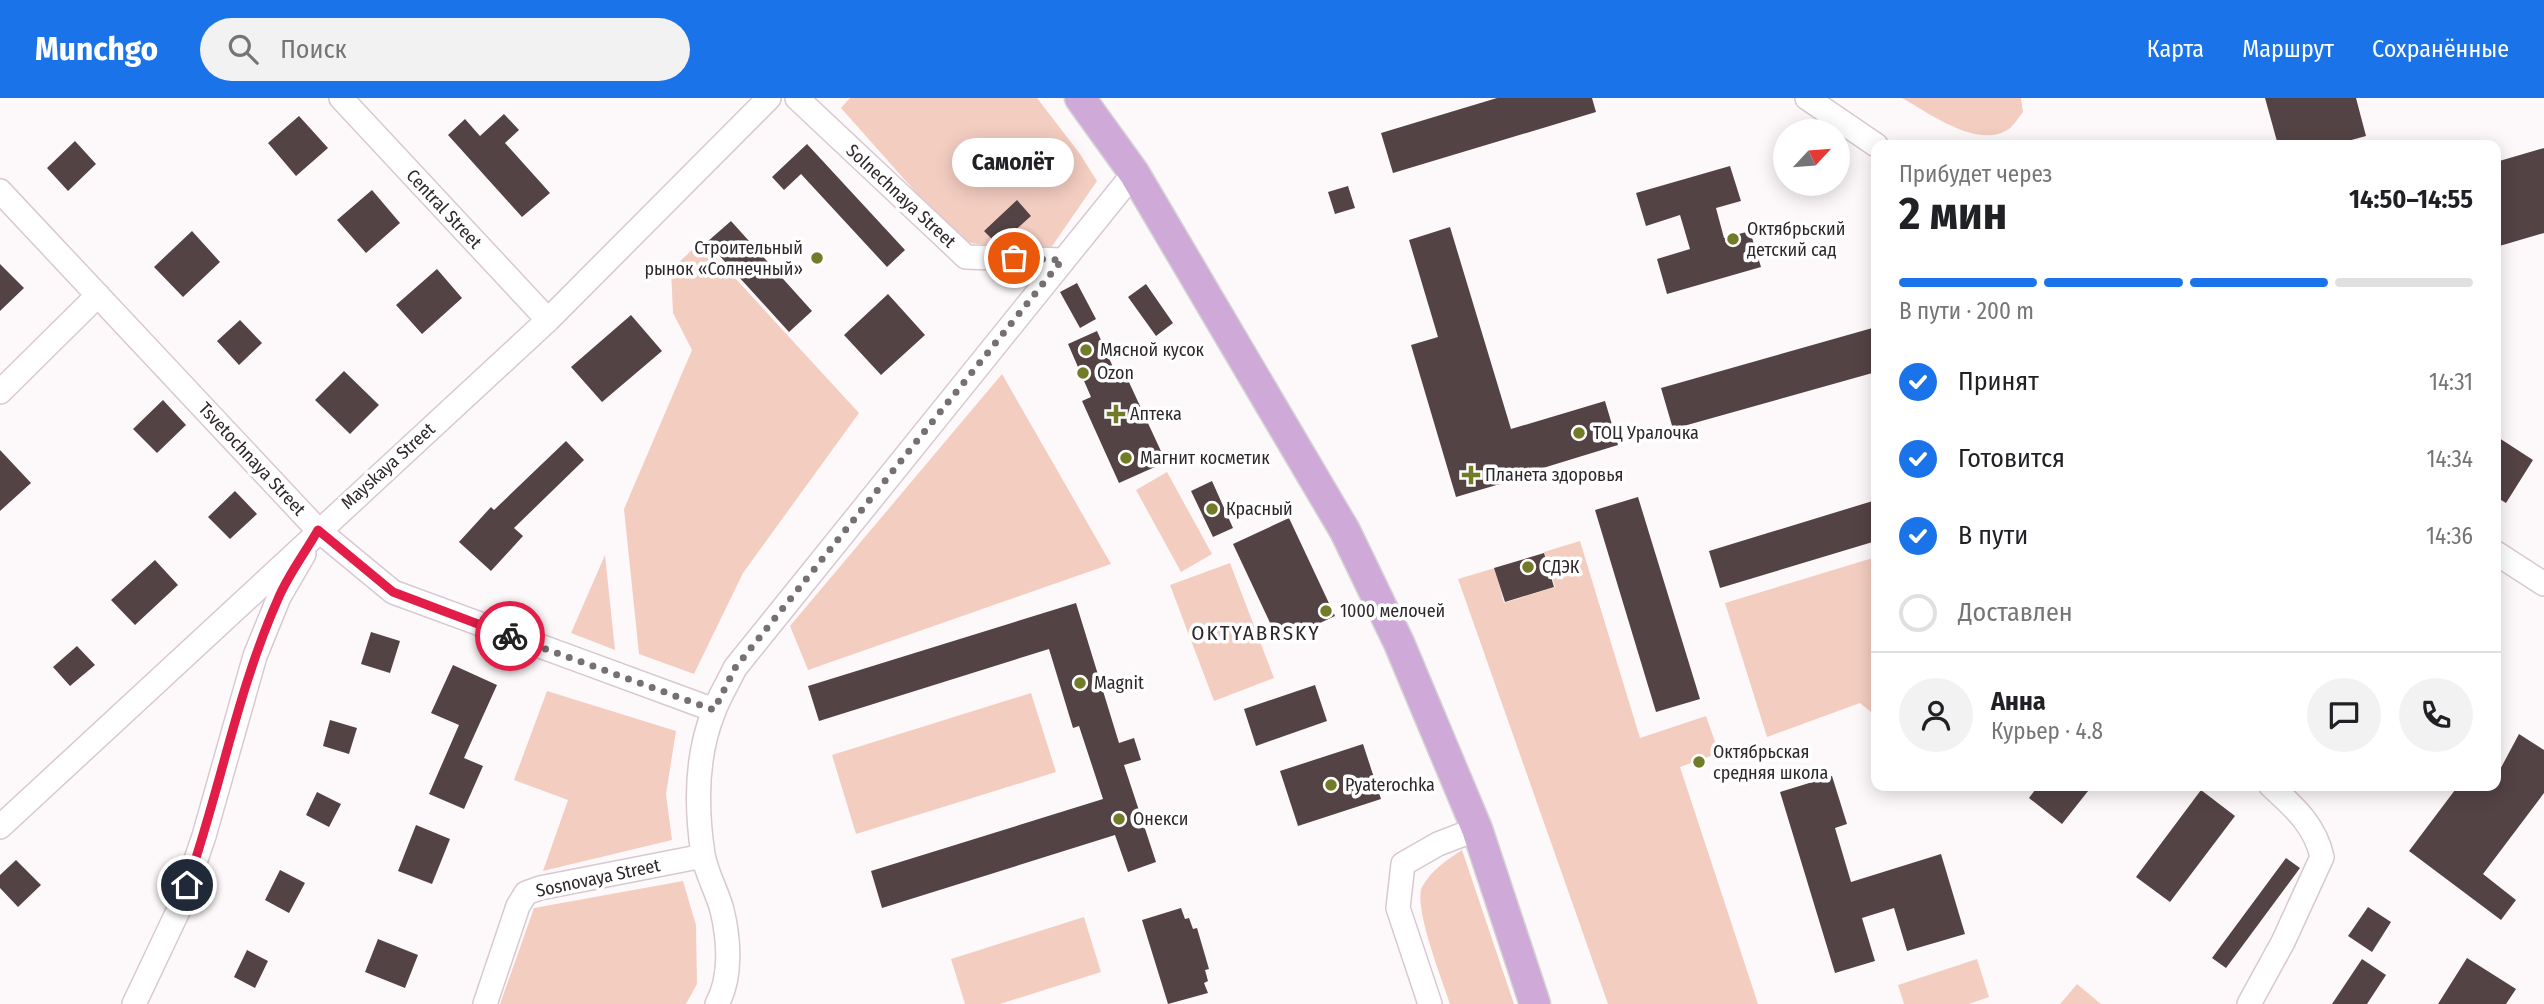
<!DOCTYPE html>
<html lang="ru">
<head>
<meta charset="utf-8">
<style>
  body { margin:0; font-family:"Fira Sans Condensed",sans-serif; background:#f2f2f2; color:#202124; height:100vh; display:flex; flex-direction:column; font-size:26px; white-space:nowrap }
  * { box-sizing:border-box; margin:0 }
  p { font-size:23px; color:#757577 }
  .icon { flex:none; width:38px; height:38px; fill:none; stroke:currentColor; stroke-width:2; stroke-linecap:round; stroke-linejoin:round }
  .map { position:relative; flex:1; overflow:hidden }
  .sheet { position:absolute; left:1871px; top:42px; width:630px; height:651px; display:flex; flex-direction:column; background:#fff; border-radius:14px; box-shadow:0 4px 18px #0003 }
  .sheet>* { flex:none }
  .needle { width:46px; rotate:64deg }
  .tools { position:absolute; left:1773px; top:21px; display:grid; gap:14px }
  .tools a { display:grid; place-items:center; width:77px; height:77px; border-radius:50%; background:#fff; box-shadow:0 4px 18px #0003; font-size:35px }
  .pin { position:absolute; display:grid; place-items:center; width:60px; height:60px; color:#fff; margin:-30px; border:4px solid #fff; border-radius:50%; box-shadow:0 2px 7px #0007 }
  .courier { position:absolute; display:grid; place-items:center; width:70px; height:70px; margin:-35px; border:5px solid #e11d48; border-radius:50%; background:#fff; color:#222; box-shadow:0 2px 9px #0007 }
  .bubble { position:absolute; height:49px; border-radius:24px; background:#fff; box-shadow:0 4px 18px #0003; font-size:23px; font-weight:700; line-height:49px; text-align:center }
  .head em { font-style:normal; font-weight:700 }
  .head div { display:flex; flex-direction:column-reverse }
  .head { display:flex; align-items:center; justify-content:space-between; height:119px; padding:0 28px }
  h1 { font-size:46px; font-weight:700; line-height:52px }
  .bar { display:grid; grid-template-columns:repeat(4,1fr); gap:10px 7px; align-content:center; height:84px; padding:0 28px }
  .bar i { height:9px; border-radius:5px; background:#e0e0e0 }
  .bar .current { background:#1a73e8 }
  .bar p { grid-column:span 4 }
  .line { display:flex; align-items:center; gap:18px; padding:0 28px; border-top:2px solid #e0e0e0 }
  .line div { flex:1 }
  .round { display:grid; place-items:center; flex:none; width:74px; height:74px; border-radius:37px; background:#f2f2f2 }
  ol { padding:0 28px; list-style:none }
  li { display:flex; align-items:center; gap:21px; height:77px }
  li p { margin-inline-start:auto }
  li .icon { padding:7px; border-radius:50%; background:#1a73e8; color:#fff; stroke-width:4 }
  li:last-child { color:#757577 }
  li i { width:38px; height:38px; border:4px solid #e0e0e0; border-radius:50% }
  header { display:flex; align-items:center; gap:42px; box-sizing:border-box; height:98px; padding:0 35px; background:#1a73e8; color:#fff }
  header strong { font-size:33px }
  nav { display:flex; gap:38px; margin-inline-start:auto; font-size:24px }
  .search { width:490px; height:63px; background:#f2f2f2; display:flex; align-items:center; gap:18px; box-sizing:border-box; padding:0 24px; border-radius:38px; color:#757577; font-size:26px }
  .map>svg:first-child { display:block }
  .green { fill:#f4cdc1 }
  .building { fill:#544345 }
  .lines { fill:none; stroke-linecap:round; stroke-linejoin:round }
  .minor-casing { stroke:#d9c8d1; stroke-width:26 }
  .major-casing { stroke:#d5d4d5; stroke-width:33 }
  .minor { stroke:#fff; stroke-width:23 }
  .major { stroke:#cfaad8; stroke-width:30 }
  .done { stroke:#767074; stroke-width:7; stroke-dasharray:0 12.6 }
  .route { stroke:#e11d48; stroke-width:9 }
  .poi-dot { fill:#727c28; stroke:#fff; stroke-width:2.5 }
  .labels { text-anchor:middle; dominant-baseline:central; stroke-width:7; stroke-linejoin:round; paint-order:stroke }
  .street-label { font-size:18px; fill:#2e272b; stroke:#fff }
  .poi-label { font-size:18px; fill:#2e272b; stroke:#fff; text-anchor:start }
  .quarter-label { font-size:21px; letter-spacing:2px; fill:#2e272b; stroke:#fff }
</style>
</head>
<body>
<header>
<strong>Munchgo</strong>
<div class="search"><svg class="icon" aria-label="search" viewBox="0 0 24 24"><circle cx="10" cy="10" r="6"/><path d="M15 15l6 6"/></svg>Поиск</div>
<nav><a>Карта</a><a>Маршрут</a><a>Сохранённые</a></nav>
</header>
<div class="map">
<svg width="2544" height="906" viewBox="0 0 2544 906">
  <rect width="100%" height="100%" fill="#fdf9fb"/>
  <path class="green" d="M850,0h187l43,56 17,27 -51,74 -87,-14 -118,-133z
    M1902,0h119l2,14c-4,5 -9,13 -14,17 -31,21 -80,-16 -107,-31z
    M701,143l158,172 -116,160 -49,101 -55,-20 -15,-145 68,-159 -19,-37 -2,-43z
    M1002,276l109,190 -303,106 -18,-44z
    M1167,374l45,82 -31,18 -45,-82z
    M1580,443l60,197 66,-22 13,37 -39,14 78,237h-150l-150,-425 37,-11 9,35 51,-16 -11,-35z
    M605,457l10,95 -44,-17z
    M1876,459v159l-16,-13 -93,34 -42,-134z
    M1230,465l44,115 -60,23 -44,-116z
    M547,593l129,40 -10,63 6,46 -129,31 25,-71 -54,-20z
    M1031,595l25,79 -200,62 -24,-79z
    M1462,752l52,154h-64c-7,-22 -37,-97 -28,-117 9,-17 25,-27 40,-37z
    M683,783l13,44 1,59 -11,20h-186l34,-96z
    M1084,819l17,55 -101,32h-35l-14,-45z
    M1977,861l12,38 -20,7h-65l-6,-19z
    M2077,886l24,20h-41z"/>
  <path class="building" d="M1497,0h95l4,14 -203,61 -12,-40z
    M2265,0h91l10,38 -33,9h-55z
    M504,16l15,16 -14,13 45,50 -28,24 -74,-82 17,-16 15,17z
    M299,18l29,32 -32,28 -28,-33z
    M75,43l21,23 -28,27 -21,-23z
    M807,46l98,106 -18,17 -86,-93 -17,16 -12,-13z
    M2544,50v85l-48,14v-85z
    M1730,68l11,35 -25,7 8,30 26,-7 11,36 -94,27 -10,-35 33,-10 -10,-34 -34,11 -10,-33z
    M1348,88l7,22 -20,6 -7,-22z
    M372,92l28,33 -34,30 -29,-33z
    M1017,102l14,16 -31,28h-3l-13,-13z
    M731,123l81,90 -23,21 -82,-90z
    M1450,129l61,202 94,-28 13,44 -75,23 1,3 -88,26 -45,-152 27,-8 -29,-97z
    M192,133l28,31 -37,35 -29,-30z
    M0,166l24,24 -24,23z
    M437,171l25,29 -40,36 -26,-29z
    M1077,185l19,36 -16,9 -20,-36z
    M1146,186l27,39 -17,13 -28,-39z
    M888,196l37,41 -44,40 -37,-40z
    M631,217l31,36 -60,51 -31,-35z
    M240,222l22,23 -23,22 -22,-24z
    M1876,229v45l-203,57 -12,-41z
    M1097,233l23,52 8,-3 38,82 -47,21 -37,-82 9,-4 -23,-53z
    M344,273l35,34 -29,29 -35,-34z
    M163,302l23,25 -29,28 -24,-24z
    M2496,338l37,24 -27,43 -10,-6z
    M566,343l18,19 -70,68 9,8 -32,35 -32,-29 32,-35 3,3z
    M0,352l31,33 -31,28z
    M1212,383l21,47 -20,9 -22,-46z
    M235,393l22,23 -27,25 -22,-22z
    M1638,399l62,202 -44,13 -61,-202z
    M1876,402v41l-156,47 -11,-37z
    M1289,420l46,98 -56,26 -46,-98z
    M1544,455l10,34 -49,15 -11,-34z
    M155,462l23,25 -43,40 -24,-25z
    M1076,505l43,140 15,-5 7,22 -17,5 32,97 -28,10 -13,-37 -233,73 -11,-37 232,-72 -24,-73 -6,2 -24,-79 -230,72 -11,-35z
    M371,534l29,9 -10,32 -29,-9z
    M77,548l18,19 -25,21 -17,-19z
    M453,567l44,20 -33,73 19,8 -19,43 -35,-15 30,-69 -28,-12z
    M1315,587l12,36 -71,25 -12,-37z
    M330,622l27,8 -8,26 -26,-8z
    M2519,636l25,16v43l-61,81 33,26 -15,20 -92,-69 49,-65h38v-9z
    M1363,646l18,55 -83,27 -18,-55z
    M1832,678l15,48 -12,4 16,54 90,-28 24,80 -58,17 -13,-43 -32,10 13,43 -40,12 -55,-181z
    M2038,688h54l-30,38 -33,-26z
    M2201,692l34,26 -65,86 -34,-25z
    M317,694l24,12 -12,23 -23,-12z
    M416,727l34,14 -18,45 -34,-13z
    M2286,760l14,10 -74,100 -14,-10z
    M16,762l25,25 -23,22 -18,-19v-13z
    M280,772l25,13 -16,30 -24,-13z
    M2368,809l23,15 -19,30 -24,-16z
    M1181,810l4,11 4,-1 4,11 4,-1 12,41 -4,1 3,11 -4,2 4,10 -40,11 -26,-84z
    M378,841l40,16 -13,33 -40,-16z
    M247,852l21,11 -13,27 -21,-11z
    M2467,860l49,31 -10,15h-68z
    M2362,861l24,16 -19,29h-35z"/>
  <g class="lines">
    <defs>
      <path id="minor" d="M341,0l207,222
        M797,0l169,159 96,3
        M1807,0l69,47
        M0,93l318,339 75,62 321,118
        M0,294l98,-97
        M2496,455l48,31
        M0,729l548,-507 221,-222
        M134,906l45,-95 25,-73 51,-180 24,-59 25,-43
        M485,906l33,-98 8,-13 14,-5 163,-32
        M717,906c15,-27 12,-65 5,-94 -5,-19 -16,-37 -19,-56 -7,-46 -7,-99 11,-143 5,-14 14,-28 21,-43l399,-495
        M1430,906l-32,-96 5,-44 35,-20 39,-15
        M2249,906l34,-62 39,-85c-7,-32 -28,-50 -51,-71"/>
      <path id="major" d="M1080,0l54,75 211,358 54,112 78,186 58,175"/>
    </defs>
    <use href="#minor" class="minor-casing"/>
    <use href="#major" class="major-casing"/>
    <use href="#minor" class="minor"/>
    <use href="#major" class="major"/>
  </g>
  <g class="lines">
    <path class="done" d="M510,538l204,74 21,-42 327,-408 -48,-2"/>
    <path class="route" d="M187,787c33,-94 50,-194 91,-286 10,-24 27,-46 40,-69l75,62 117,44"/>
  </g>
  <g class="poi-dot">
    <circle cx="1733" cy="141" r="7"/>
    <circle cx="817" cy="160" r="7"/>
    <circle cx="1086" cy="252" r="7"/>
    <circle cx="1083" cy="275" r="7"/>
    <path d="M1112.5 305.5h7v7h7v7h-7v7h-7v-7h-7v-7h7z"/>
    <circle cx="1579" cy="335" r="7"/>
    <circle cx="1126" cy="360" r="7"/>
    <path d="M1467.5 366.5h7v7h7v7h-7v7h-7v-7h-7v-7h7z"/>
    <circle cx="1212" cy="411" r="7"/>
    <circle cx="1528" cy="469" r="7"/>
    <circle cx="1326" cy="513" r="7"/>
    <circle cx="1080" cy="585" r="7"/>
    <circle cx="1699" cy="664" r="7"/>
    <circle cx="1331" cy="687" r="7"/>
    <circle cx="1119" cy="721" r="7"/>
  </g>
  <g class="labels">
    <g class="street-label">
      <text transform="translate(901 98) rotate(43)">Solnechnaya Street</text>
      <text transform="translate(444 111) rotate(47)">Central Street</text>
      <text transform="translate(252 361) rotate(47)">Tsvetochnaya Street</text>
      <text transform="translate(388 368) rotate(-42)">Mayskaya Street</text>
      <text transform="translate(598 780) rotate(-12)">Sosnovaya Street</text>
    </g>
    <g class="poi-label">
      <text x="1747" y="131">Октябрьский<tspan x="1747" dy="21">детский сад</tspan></text>
      <text x="803" y="150" text-anchor="end">Строительный<tspan x="803" dy="21">рынок «Солнечный»</tspan></text>
      <text x="1100" y="252">Мясной кусок</text>
      <text x="1097" y="275">Ozon</text>
      <text x="1130" y="316">Аптека</text>
      <text x="1593" y="335">ТОЦ Уралочка</text>
      <text x="1140" y="360">Магнит косметик</text>
      <text x="1485" y="377">Планета здоровья</text>
      <text x="1226" y="411">Красный</text>
      <text x="1542" y="469">СДЭК</text>
      <text x="1340" y="513">1000 мелочей</text>
      <text x="1094" y="585">Magnit</text>
      <text x="1713" y="654">Октябрьская<tspan x="1713" dy="21">средняя школа</tspan></text>
      <text x="1345" y="687">Pyaterochka</text>
      <text x="1133" y="721">Онекси</text>
    </g>
    <g class="quarter-label">
      <text x="1256" y="535">OKTYABRSKY</text>
    </g>
  </g>
</svg>
<div class="tools">
<a><svg class="needle" viewBox="-14 -14 28 28"><path d="M0-13l5 13h-10z" fill="#e53935"/><path d="M0 13l5-13h-10z" fill="#757577"/></svg></a>
</div>
<div class="pin" style="left:1014px;top:160px;background:#ea580c"><svg class="icon" aria-label="bag" viewBox="0 0 24 24"><path d="M5 8h14l-1 12H6zM9 8a3 3 0 0 1 6 0"/></svg></div>
<div class="pin" style="left:187px;top:787px;background:#1f2937"><svg class="icon" aria-label="home" viewBox="0 0 24 24"><path d="M3 11l9-7 9 7M6 9v11h12V9"/></svg></div>
<div class="courier" style="left:510px;top:538px"><svg class="icon" aria-label="bike" viewBox="0 0 24 24"><circle cx="6" cy="16" r="4"/><circle cx="18" cy="16" r="4"/><path d="M6 16l4-8h5l3 8M10 8l3 8H6M13 5h3"/></svg></div>
<div class="bubble" style="left:952px;top:40px;width:122px">Самолёт</div>
<section class="sheet">
<div class="head"><div><h1>2 мин</h1><p>Прибудет через</p></div><em>14:50–14:55</em></div>
<div class="bar"><i class="current"></i><i class="current"></i><i class="current"></i><i></i><p>В пути · 200 m</p></div>
<ol>
<li><svg class="icon" aria-label="check" viewBox="0 0 24 24"><path d="M5 12l5 5 9-10"/></svg>Принят<p>14:31</p></li>
<li><svg class="icon" aria-label="check" viewBox="0 0 24 24"><path d="M5 12l5 5 9-10"/></svg>Готовится<p>14:34</p></li>
<li><svg class="icon" aria-label="check" viewBox="0 0 24 24"><path d="M5 12l5 5 9-10"/></svg>В пути<p>14:36</p></li>
<li><i></i>Доставлен</li>
</ol>
<div class="line" style="height:126px"><a class="round"><svg class="icon" aria-label="person" viewBox="0 0 24 24"><circle cx="12" cy="8" r="4"/><path d="M4 21q1-7 8-7t8 7"/></svg></a><div><b>Анна</b><p>Курьер · 4.8</p></div><a class="round"><svg class="icon" aria-label="chat" viewBox="0 0 24 24"><path d="M4 5h16v11H9l-5 4z"/></svg></a><a class="round"><svg class="icon" aria-label="phone" viewBox="0 0 24 24"><path d="M5 4h4l2 5-3 2q2 4 5 5l2-3 5 2v4C11 20 4 13 5 4z"/></svg></a></div>
</section>
</div>
</body>
</html>
